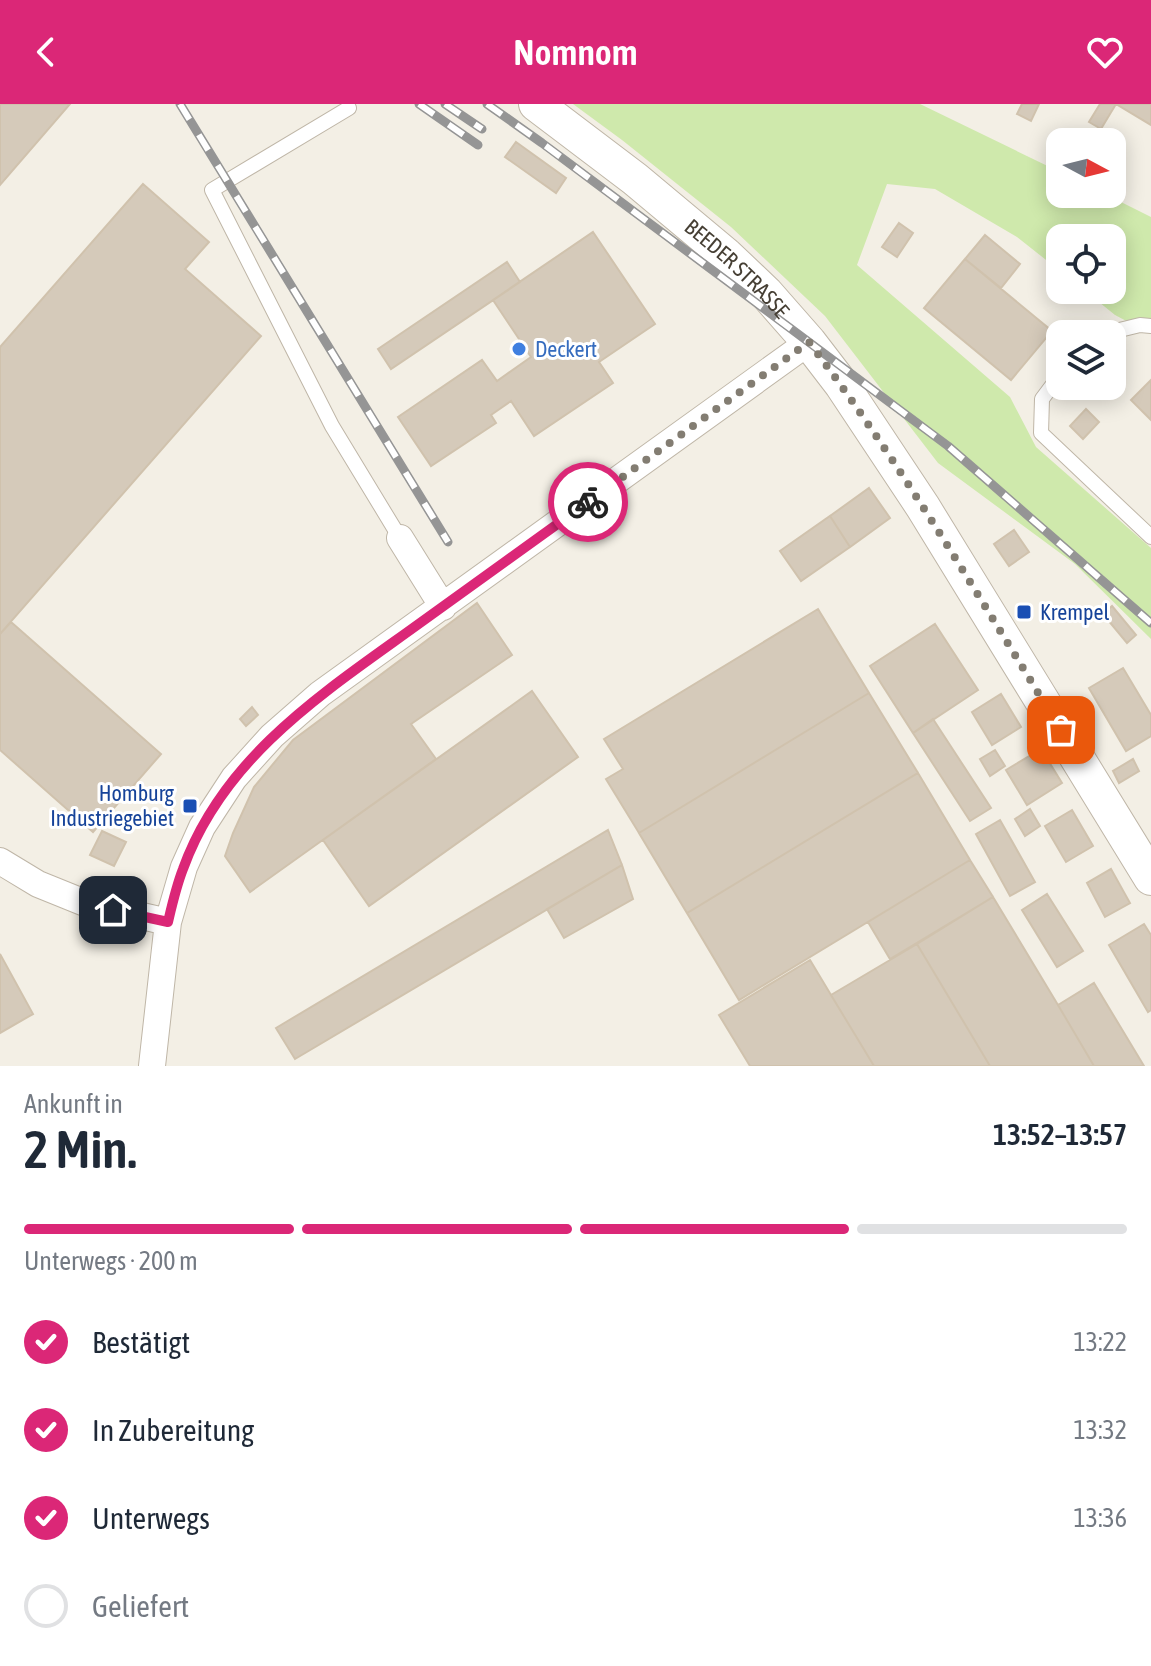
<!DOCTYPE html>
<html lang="de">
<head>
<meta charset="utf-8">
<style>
  body { margin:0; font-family:"Asap Condensed",sans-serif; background:#f6f6f7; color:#1f2937; height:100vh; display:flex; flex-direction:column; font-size:30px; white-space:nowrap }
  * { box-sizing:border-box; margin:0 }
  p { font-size:26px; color:#747a83 }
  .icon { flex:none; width:44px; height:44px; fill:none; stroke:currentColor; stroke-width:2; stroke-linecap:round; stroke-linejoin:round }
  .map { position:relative; height:962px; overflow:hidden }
  .side { display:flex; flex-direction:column; background:#fff; flex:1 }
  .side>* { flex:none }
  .needle { width:52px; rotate:97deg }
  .tools { position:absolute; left:1046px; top:24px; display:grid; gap:16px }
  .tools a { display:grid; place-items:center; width:80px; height:80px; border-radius:16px; background:#fff; box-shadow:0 4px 20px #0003; font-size:40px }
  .pin { position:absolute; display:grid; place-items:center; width:68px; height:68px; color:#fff; margin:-34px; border-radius:16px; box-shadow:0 4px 12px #0006 }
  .courier { position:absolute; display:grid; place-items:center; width:80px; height:80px; margin:-40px; border:6px solid #db2777; border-radius:50%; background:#fff; color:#222; box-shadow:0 2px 10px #0007 }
  .head em { font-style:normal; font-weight:600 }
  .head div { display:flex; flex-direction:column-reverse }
  .head { display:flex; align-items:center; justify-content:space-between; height:136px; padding:0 24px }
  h1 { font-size:52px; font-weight:600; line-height:60px }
  .bar { display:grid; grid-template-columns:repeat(4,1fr); gap:12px 8px; align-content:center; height:96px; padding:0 24px }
  .bar i { height:10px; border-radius:6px; background:#e0e1e3 }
  .bar .active { background:#db2777 }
  .bar p { grid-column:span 4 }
  ol { padding:0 24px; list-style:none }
  li { display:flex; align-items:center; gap:24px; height:88px }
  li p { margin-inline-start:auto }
  li .icon { padding:8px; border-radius:50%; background:#db2777; color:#fff; stroke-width:4 }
  li:last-child { color:#747a83 }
  li i { width:44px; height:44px; border:4px solid #e0e1e3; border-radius:50% }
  header { display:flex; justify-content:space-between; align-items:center; height:104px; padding:0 24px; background:#db2777; color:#fff; font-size:36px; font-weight:600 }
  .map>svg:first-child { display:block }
  .green { fill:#cfe9ac }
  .building { fill:#d5caba; stroke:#d0c2ad; stroke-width:2 }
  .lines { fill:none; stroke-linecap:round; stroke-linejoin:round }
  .service-casing { stroke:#bfb6a7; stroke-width:16 }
  .minor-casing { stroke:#bfb6a7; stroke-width:28 }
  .tertiary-casing { stroke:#bfb6a7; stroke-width:36 }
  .service { stroke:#fff; stroke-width:14 }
  .minor { stroke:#fff; stroke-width:26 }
  .tertiary { stroke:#fff; stroke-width:34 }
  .rail-casing { stroke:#959595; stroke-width:9 }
  .rail { stroke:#fff; stroke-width:6; stroke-dasharray:18; stroke-linecap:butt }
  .done { stroke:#837d72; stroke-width:8; stroke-dasharray:0 14.4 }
  .route { stroke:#db2777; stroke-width:10 }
  .shop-dot { fill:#3f7fe0; stroke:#fff; stroke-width:3 }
  .transit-dot { fill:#1a4fb4; stroke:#fff; stroke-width:3 }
  .labels { text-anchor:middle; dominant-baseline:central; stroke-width:6; stroke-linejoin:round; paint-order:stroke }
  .street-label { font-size:22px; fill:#463f34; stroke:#fff }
  .shop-label { font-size:22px; fill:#366cbe; stroke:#fff; text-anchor:start }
  .transit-label { font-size:22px; fill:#164399; stroke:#fff; text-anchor:start }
</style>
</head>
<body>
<header><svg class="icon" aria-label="back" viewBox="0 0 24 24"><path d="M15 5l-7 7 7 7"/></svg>Nomnom<svg class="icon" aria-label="heart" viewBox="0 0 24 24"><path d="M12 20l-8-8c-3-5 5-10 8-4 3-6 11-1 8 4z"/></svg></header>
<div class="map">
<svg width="1151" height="962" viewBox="0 0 1151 962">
  <rect width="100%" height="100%" fill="#f3efe5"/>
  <path class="green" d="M573,0h347l140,68v22h45l46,23v117l-36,-19 -31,-25h28v-52h-52v33l-43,-34 -82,-48 -48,-5 -30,81 153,132 26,50 115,101v91l-76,-75 -137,-101 -113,-147 -94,-89 -109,-87z"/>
  <path class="building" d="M0,0h70l-70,81z
    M1022,0h17l-8,17 -14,-7z
    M1100,0h16l-15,25 -12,-7z
    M1116,0h35v21z
    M516,38l50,36 -10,15 -51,-36z
    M143,80l66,58 -24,27 76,67 -261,298v-287z
    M899,119l14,10 -16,24 -15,-10z
    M593,128l62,92 -56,38 14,21 -79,53 -23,-35 -20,14 5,8 -65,43 -33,-49 84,-57 15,21 34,-24 -38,-57z
    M985,131l35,29 -19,24 -36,-29z
    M965,155l87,72 -41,49 -87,-72z
    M507,158l13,20 -129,87 -13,-20z
    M1151,276v40l-20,-20z
    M1086,305l13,13 -16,17 -13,-13z
    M869,384l21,30 -40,29 -20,-31z
    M830,412l20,31 -49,34 -21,-30z
    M1014,426l15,22 -20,14 -15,-22z
    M477,499l35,52 -101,69 25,35 -186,133 -25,-36 8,-23 21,-46 39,-47z
    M1112,502l24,29 -9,8 -24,-29z
    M818,505l51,84 -230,140 -33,-54 17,-10 -19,-30z
    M11,518l150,132 -68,78 -93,-82v-116z
    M935,520l43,66 -65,43 -43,-67z
    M1123,564l28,47v21l-25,15 -37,-63z
    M532,587l46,66 -209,149 -46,-66z
    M869,589l49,80 -231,140 -48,-80z
    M1001,590l20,33 -29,18 -20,-33z
    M252,603l6,8 -12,11 -6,-7z
    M933,615l58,89 -21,13 -57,-88z
    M1041,645l21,34 -35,22 -21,-35z
    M995,646l10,16 -15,10 -10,-17z
    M1133,655l6,12 -20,12 -6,-12z
    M918,669l52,87 -231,140 -52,-87z
    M1030,705l10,17 -15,10 -10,-17z
    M1072,706l21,36 -27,16 -21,-36z
    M1000,716l35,62 -25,14 -34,-62z
    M608,726l14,35 -327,194 -19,-31z
    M102,727l24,11 -12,24 -24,-11z
    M970,756l23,37 -103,62 -22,-37z
    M622,761l11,34 -69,39 -17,-29z
    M1111,765l19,34 -25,14 -18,-34z
    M1047,790l36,57 -26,16 -35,-57z
    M993,793l65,108 36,61h-104l-73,-122z
    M1144,820l7,11v75l-3,2 -39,-67z
    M917,840l73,122h-116l-43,-71z
    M0,850l33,60 -33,19z
    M810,856l21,35 43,71h-124l-31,-51z
    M1094,879l50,83h-50l-36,-61z"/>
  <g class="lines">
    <defs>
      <path id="service" d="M349,4l-137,82 120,236 68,112
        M1103,230l37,-9 11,1
        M1060,271l-18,24 -1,34 110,104"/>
      <path id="minor" d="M400,434l43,69
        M0,757l38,23 47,19 83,19
        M152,962l16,-144 16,-55 18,-40 32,-49 38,-42 48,-42 489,-352"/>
      <g id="tertiary">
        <path id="s1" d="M536,0l99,75 91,76 40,38 43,49 33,43 81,122 228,371"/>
      </g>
    </defs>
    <use href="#service" class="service-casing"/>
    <use href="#minor" class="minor-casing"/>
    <use href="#tertiary" class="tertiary-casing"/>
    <use href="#service" class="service"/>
    <use href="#minor" class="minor"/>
    <use href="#tertiary" class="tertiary"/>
    <defs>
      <path id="rail" d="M180,0l268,438
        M419,0l59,41
        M445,0l37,25
        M487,0l55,39 406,303 203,177"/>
    </defs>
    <use href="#rail" class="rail-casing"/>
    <use href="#rail" class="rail"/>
  </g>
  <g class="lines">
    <path class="done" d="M588,398l221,-160c93,123 171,257 252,388"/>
    <path class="route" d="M113,806l55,12c4,-17 8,-35 15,-53 41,-114 143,-178 237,-246 56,-40 112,-81 168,-121"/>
  </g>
  <circle class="shop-dot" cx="519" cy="245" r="8"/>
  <g class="transit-dot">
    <rect x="1016" y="500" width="16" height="16" rx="4"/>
    <rect x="182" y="694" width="16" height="16" rx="4"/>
  </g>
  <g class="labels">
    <g class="street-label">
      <text stroke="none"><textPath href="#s1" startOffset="260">BEEDER STRASSE</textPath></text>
    </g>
    <g class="shop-label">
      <text x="535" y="245">Deckert</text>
    </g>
    <g class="transit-label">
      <text x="1040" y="508">Krempel</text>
      <text x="174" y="689" text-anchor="end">Homburg<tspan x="174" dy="25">Industriegebiet</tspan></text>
    </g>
  </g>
</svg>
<div class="tools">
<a><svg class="needle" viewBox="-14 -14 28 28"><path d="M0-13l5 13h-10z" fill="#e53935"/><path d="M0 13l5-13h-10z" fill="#747a83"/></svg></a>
<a><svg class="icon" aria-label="locate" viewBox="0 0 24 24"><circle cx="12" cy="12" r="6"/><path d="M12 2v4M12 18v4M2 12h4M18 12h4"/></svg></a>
<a><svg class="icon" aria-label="layers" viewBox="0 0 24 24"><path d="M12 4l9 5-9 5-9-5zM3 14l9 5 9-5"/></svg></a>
</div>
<div class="pin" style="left:1061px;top:626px;background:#ea580c"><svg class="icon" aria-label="bag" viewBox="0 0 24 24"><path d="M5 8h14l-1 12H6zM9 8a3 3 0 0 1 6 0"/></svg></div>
<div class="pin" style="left:113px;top:806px;background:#1f2937"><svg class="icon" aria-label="home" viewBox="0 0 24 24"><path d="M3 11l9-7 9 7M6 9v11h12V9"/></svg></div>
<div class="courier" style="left:588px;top:398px"><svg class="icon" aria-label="bike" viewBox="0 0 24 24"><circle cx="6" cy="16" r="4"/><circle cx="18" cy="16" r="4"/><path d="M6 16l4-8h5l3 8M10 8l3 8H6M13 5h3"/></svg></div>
</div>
<section class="side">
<div class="head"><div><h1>2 Min.</h1><p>Ankunft in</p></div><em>13:52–13:57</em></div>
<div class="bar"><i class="active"></i><i class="active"></i><i class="active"></i><i></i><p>Unterwegs · 200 m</p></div>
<ol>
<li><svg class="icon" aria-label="check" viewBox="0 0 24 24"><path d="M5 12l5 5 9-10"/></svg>Bestätigt<p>13:22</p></li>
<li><svg class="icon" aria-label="check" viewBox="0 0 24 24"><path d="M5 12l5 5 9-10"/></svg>In Zubereitung<p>13:32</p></li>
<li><svg class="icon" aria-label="check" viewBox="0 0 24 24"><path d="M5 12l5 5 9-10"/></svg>Unterwegs<p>13:36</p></li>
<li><i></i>Geliefert</li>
</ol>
</section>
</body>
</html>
